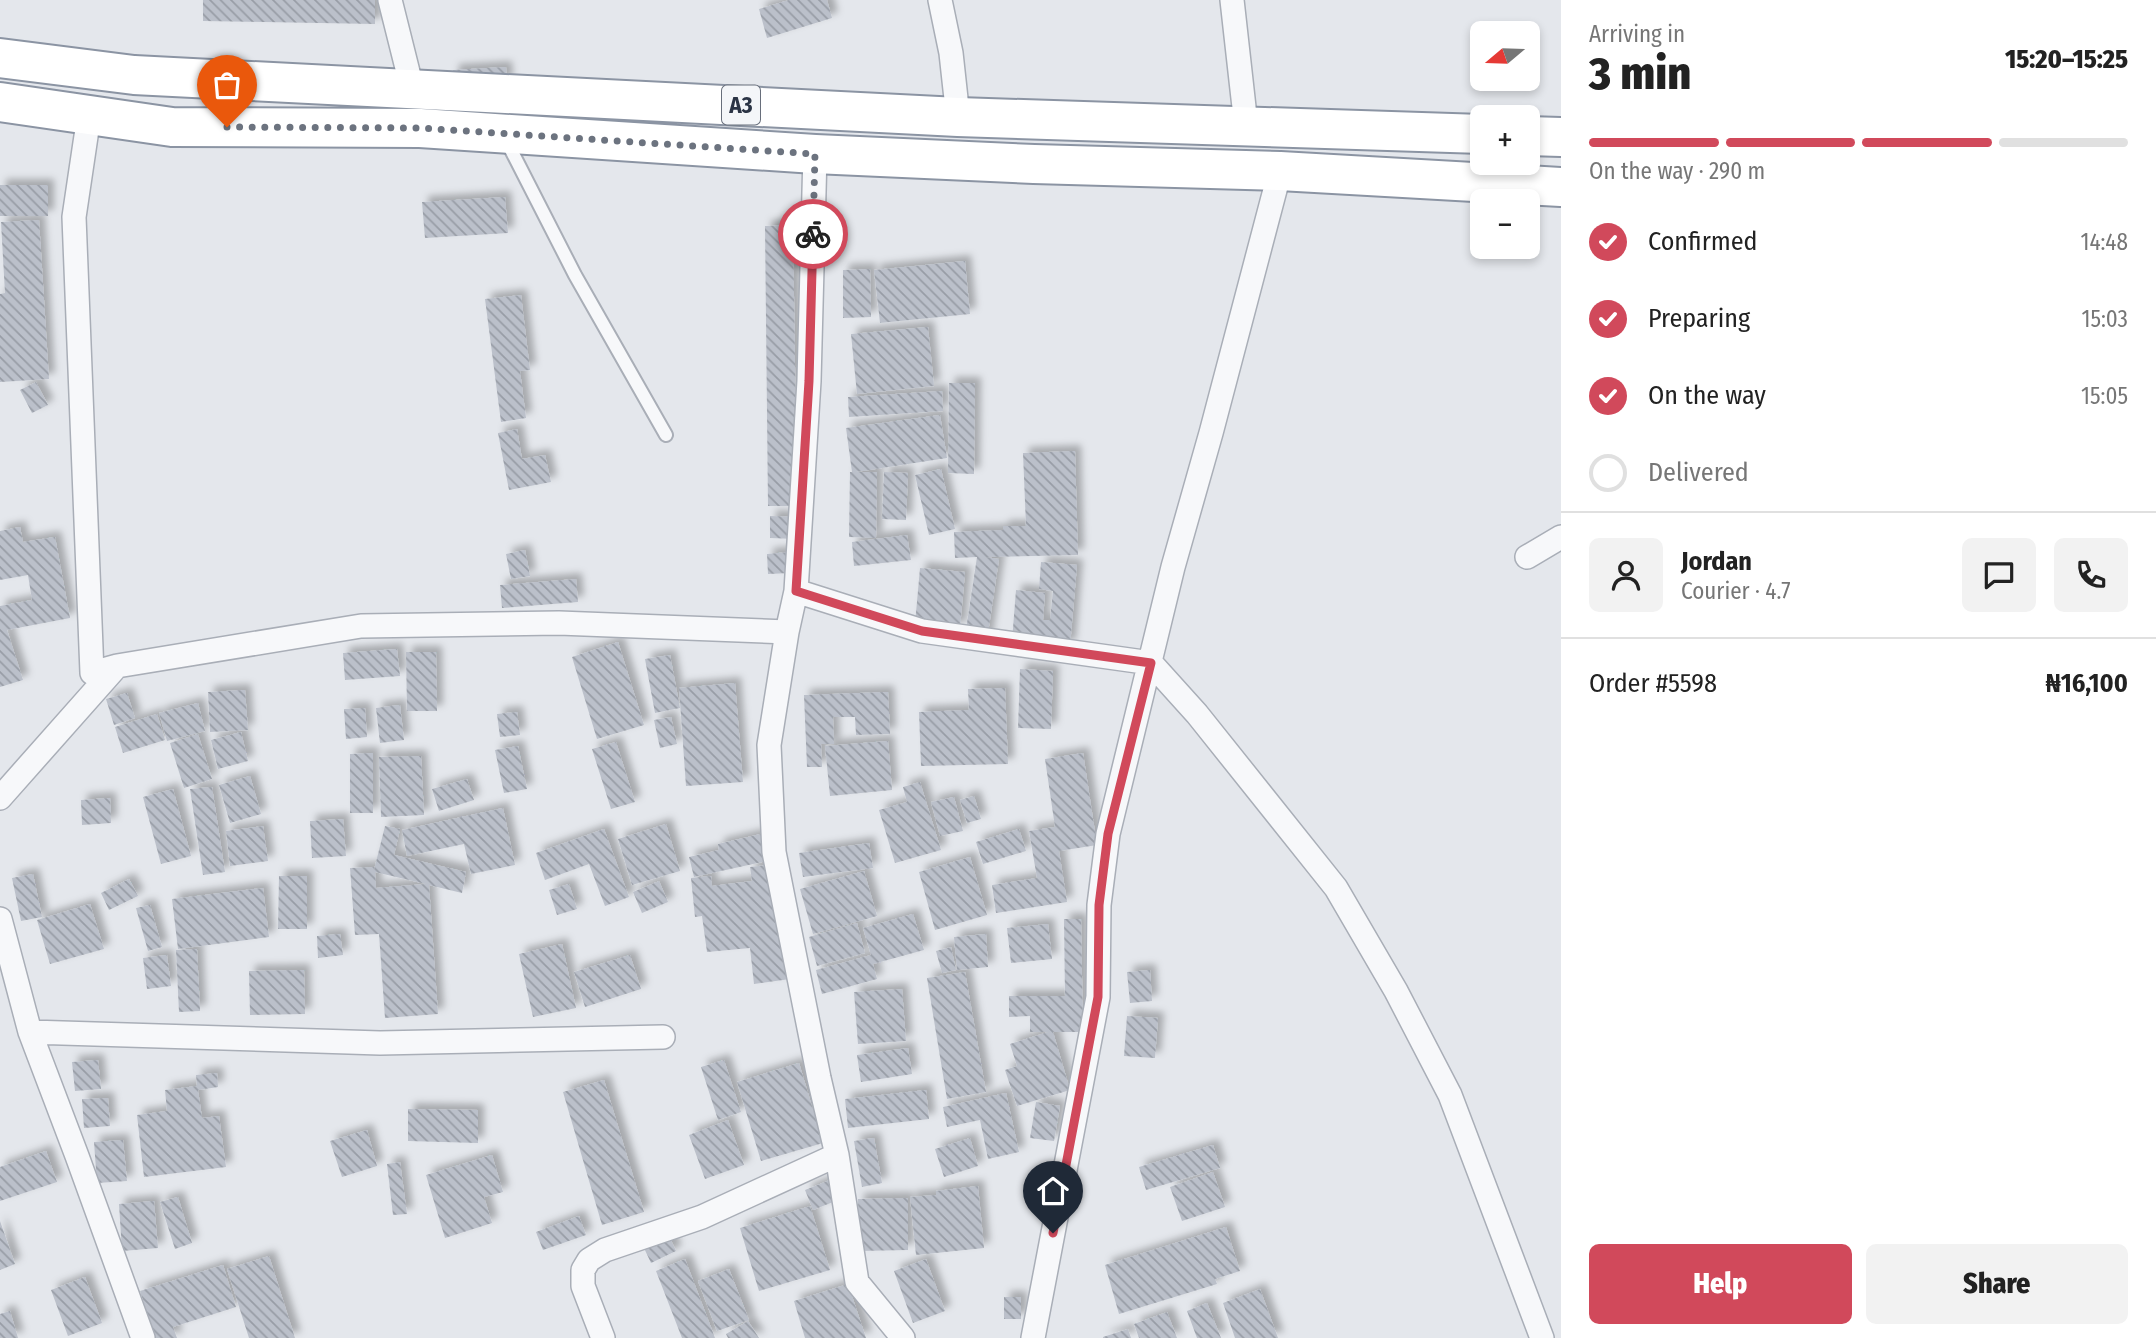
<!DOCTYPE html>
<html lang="en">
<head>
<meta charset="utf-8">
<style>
  body { margin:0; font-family:"Fira Sans Condensed",sans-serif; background:#f2f2f2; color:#222; height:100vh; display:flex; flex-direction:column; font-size:26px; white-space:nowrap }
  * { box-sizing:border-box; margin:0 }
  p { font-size:23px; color:#767676 }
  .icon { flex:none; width:38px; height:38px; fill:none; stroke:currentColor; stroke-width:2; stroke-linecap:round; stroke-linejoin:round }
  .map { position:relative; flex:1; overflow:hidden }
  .sheet { display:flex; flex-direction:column; background:#fff; width:595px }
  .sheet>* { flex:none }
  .needle { width:46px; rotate:251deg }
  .buttons { position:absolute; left:1470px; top:21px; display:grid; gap:14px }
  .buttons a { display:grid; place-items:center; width:70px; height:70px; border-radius:10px; background:#fff; box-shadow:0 4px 10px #0003; font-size:35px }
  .pin { position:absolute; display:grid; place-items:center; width:60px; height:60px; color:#fff; margin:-72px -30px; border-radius:50% 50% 50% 0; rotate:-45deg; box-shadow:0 0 7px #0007 }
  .pin .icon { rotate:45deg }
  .courier { position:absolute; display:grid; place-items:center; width:70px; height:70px; margin:-35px; border:5px solid #d1495b; border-radius:50%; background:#fff; color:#222; box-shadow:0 2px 9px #0007 }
  .overview em { font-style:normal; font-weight:800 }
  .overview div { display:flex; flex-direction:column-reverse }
  .overview { display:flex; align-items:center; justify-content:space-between; height:119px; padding:0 28px }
  h1 { font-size:46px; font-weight:800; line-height:52px }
  .bar { display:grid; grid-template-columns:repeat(4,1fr); gap:10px 7px; align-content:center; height:84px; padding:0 28px }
  .bar i { height:9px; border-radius:5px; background:#e0e0e0 }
  .bar .active { background:#d1495b }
  .bar p { grid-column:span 4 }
  .line { display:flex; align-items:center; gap:18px; padding:0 28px; border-top:2px solid #e0e0e0 }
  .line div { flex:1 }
  .round { display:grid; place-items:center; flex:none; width:74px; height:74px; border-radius:10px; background:#f2f2f2 }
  ol { padding:0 28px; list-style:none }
  li { display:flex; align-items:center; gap:21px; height:77px }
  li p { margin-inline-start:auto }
  li .icon { padding:7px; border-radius:50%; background:#d1495b; color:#fff; stroke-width:4 }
  li:last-child { color:#767676 }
  li i { width:38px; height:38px; border:4px solid #e0e0e0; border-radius:50% }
  .primary-button { display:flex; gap:14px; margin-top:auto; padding:14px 28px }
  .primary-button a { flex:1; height:80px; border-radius:10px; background:#d1495b; color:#fff; font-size:28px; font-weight:800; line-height:80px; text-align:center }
  .primary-button a+a { background:#f2f2f2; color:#222 }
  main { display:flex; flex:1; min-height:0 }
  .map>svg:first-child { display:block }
  .building { fill:url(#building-back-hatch); fill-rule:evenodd; filter:url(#shadow) }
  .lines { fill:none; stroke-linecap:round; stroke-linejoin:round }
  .lane-casing { stroke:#a9aeb7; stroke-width:16 }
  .street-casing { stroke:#a9aeb7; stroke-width:26 }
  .highway-casing { stroke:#8b94a3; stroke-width:42 }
  .lane { stroke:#f7f8fa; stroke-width:12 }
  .street { stroke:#f7f8fa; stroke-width:23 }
  .highway { stroke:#fff; stroke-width:38 }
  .done { stroke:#6c737f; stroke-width:7; stroke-dasharray:0 12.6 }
  .route { stroke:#d1495b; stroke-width:9 }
  .labels { text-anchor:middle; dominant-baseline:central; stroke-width:5; stroke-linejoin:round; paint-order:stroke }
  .shield { fill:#f4f6f9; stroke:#676e7b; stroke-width:2 }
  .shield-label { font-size:23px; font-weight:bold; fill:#2b3445 }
</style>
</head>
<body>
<main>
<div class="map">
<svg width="1561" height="1338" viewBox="0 0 1561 1338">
  <defs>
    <pattern id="building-back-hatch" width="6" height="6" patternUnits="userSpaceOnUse" patternTransform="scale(1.75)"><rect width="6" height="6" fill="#bbc0ca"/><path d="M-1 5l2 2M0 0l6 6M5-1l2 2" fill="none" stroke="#989da6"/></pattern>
    <filter id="shadow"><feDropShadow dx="6" dy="-6" stdDeviation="3.5" flood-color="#0004"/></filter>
  </defs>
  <rect width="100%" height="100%" fill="#e4e7ec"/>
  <path class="building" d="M203,0h172v24l-172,-3z
    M789,0h38l5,18 -65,20 -8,-29z
    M506,67l1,16 -54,3v-16z
    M0,185h48v31h-48z
    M505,197l3,36 -83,5 -3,-36z
    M39,220l10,159 -49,3v-88l5,-1 -4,-71z
    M793,225l4,281h-29l-3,-280z
    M965,261l5,53 -90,9 -6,-53z
    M870,269l1,48 -28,1v-48z
    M521,295l9,75 -10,1 6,47 -25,4 -16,-123z
    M928,327l6,59 -77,8 -6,-60z
    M36,382l12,23 -16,8 -12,-23z
    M949,383h26l-1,91 -26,-1z
    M942,391l1,20 -94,6 -1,-20z
    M940,415l7,43 -91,14h21l-1,66 -27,-1 1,-65h2l-6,-44z
    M517,429l5,30 23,-4 6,27 -42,8 -11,-57z
    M1075,451l3,104 -92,2 13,2 -12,81 -22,-4 12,-79 -22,1 -1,-26 49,-2v-4h23l-3,-73z
    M941,469l14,60 -26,6 -14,-60z
    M884,472l24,1 -2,47 -24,-1z
    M770,516l26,1v22l-26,-1z
    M20,527l3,15 32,-5 15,81 -63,12 16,50 -23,7v-81l32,-6 -4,-25 -28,5v-49z
    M907,535l4,25 -57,6 -2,-24z
    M525,550l5,26 -19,3 -5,-25z
    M790,552l1,21 -23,1 -1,-20z
    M1041,562l36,3 -7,81 -58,-5 4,-51 29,3 -2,27h7l3,-29 -14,-2z
    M920,568l45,4 -5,56 -45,-4z
    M576,579l2,23 -76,6 -2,-23z
    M618,642l26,83 -47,14 -25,-82z
    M397,649l3,27 -55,4 -2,-27z
    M406,652h30l1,59h-30z
    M670,655l10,53 -25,5 -10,-54z
    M1020,669l33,2 -2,58 -33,-1z
    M735,683l8,99 -57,4 -7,-98z
    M1005,688l3,76 -87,2 -2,-54 50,-2 -1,-21z
    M245,690l3,40 -38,2 -2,-40z
    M888,692l2,42 -34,1 -1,-18h-22l1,27h-13l1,23h-15l-3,-72z
    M127,693l8,25 -21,7 -8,-26z
    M198,703l7,28 -38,10 -8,-28z
    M400,705l4,35 -24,3 -4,-35z
    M365,708l2,29 -21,2 -2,-30z
    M517,712l3,23 -20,2 -3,-23z
    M157,714l8,26 -42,13 -8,-26z
    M671,717l6,27 -17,4 -6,-28z
    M241,732l7,29 -30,8 -7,-29z
    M198,734l14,45 -28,9 -14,-45z
    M888,741l4,49 -62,6 -5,-50z
    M616,742l19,60 -24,7 -19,-60z
    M518,746l9,43 -23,4 -9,-43z
    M373,753v60h-23v-59z
    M1083,753l14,92 -38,6 8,51 -71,11 -4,-28 45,-7 -8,-47 26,-4 -10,-68z
    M421,756l3,59 -43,2 -2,-60z
    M250,776l11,38 -31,9 -11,-38z
    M467,779l7,21 -35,11 -7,-22z
    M920,782l21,68 -46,13 -16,-53 28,-8 -4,-15z
    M212,787l13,85 -22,3 -13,-86z
    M173,789l18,67 -30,8 -18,-67z
    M974,796l7,23 -14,4 -7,-23z
    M954,797l9,34 -23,5 -9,-34z
    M110,798l1,25 -29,2 -1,-25z
    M503,808l12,57 -44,9 -7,-30 -57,12 -5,-26z
    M343,819l3,37 -34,2 -2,-37z
    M666,824l14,47 -48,14 -14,-46z
    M263,826l5,35 -38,5 -4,-35z
    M385,826l15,3 -6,26 72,17 -4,21 -33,-8 9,129 -53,4 -6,-84 -24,1 -5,-67 24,-1v3zM375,872l51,12 -50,4z
    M604,829l25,68 -24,9 -16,-42 -44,16 -9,-27z
    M1019,829l7,22 -43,13 -7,-22z
    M765,833l6,27 -77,17 -5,-20 30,-7 -1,-6z
    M869,843l4,25 -70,9 -4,-24z
    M970,857l17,58 -52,15 -16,-58z
    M776,864l14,115 -36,5 -4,-36 -43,4 -5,-36 -7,1 -4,-39 20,-2 1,10 40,-5 -2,-14z
    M864,871l13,45 -64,18 -13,-45z
    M33,874l9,43 -21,4 -9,-43z
    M279,876h28v53h-29z
    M129,879l9,17 -29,14 -8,-17z
    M659,881l9,21 -26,11 -9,-21z
    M569,884l8,25 -20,6 -8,-25z
    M263,888l6,49 -91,12 -6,-50z
    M90,904l14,45 -54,15 -13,-44z
    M150,905l12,42 -14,4 -12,-43z
    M913,914l11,36 -51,14 4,15 -55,15 -6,-24 55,-15 -8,-27z
    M1064,919h17l2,113h-30l17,58 -53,16 -12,-36 12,-4 -7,-22 38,-12h-18v-16l-21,1v-21h56z
    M857,923l8,30 -48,13 -8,-29z
    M1048,924l4,35 -41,4 -4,-35z
    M340,934l3,21 -25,3 -1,-22z
    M986,934l2,33 -31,3 -3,-33z
    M562,944l14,64 -43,9 -14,-63z
    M951,947l5,23 -14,3 -6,-22z
    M197,949l3,62 -21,1 -3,-62z
    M167,955l4,31 -24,3 -4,-31z
    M630,955l11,34 -56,18 -11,-35z
    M304,970l1,44 -55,1 -1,-44z
    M1150,970l2,31 -22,2 -3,-31z
    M965,972l21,120 -39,7 -20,-121z
    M902,989l4,52 -48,3 -4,-52z
    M1127,1016l31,2 -3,40 -31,-2z
    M908,1048l4,26 -51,8 -4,-27z
    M98,1060l3,29 -26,2 -3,-29z
    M724,1060l17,52 -23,8 -17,-53z
    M799,1063l24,80 -62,18 -24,-79z
    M217,1073l1,14 -20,3 4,28 17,-2 7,51 -82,10 -7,-62 30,-4 -2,-21 32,-4 -1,-11z
    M604,1080l40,132 -42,13 -39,-133z
    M926,1090l3,29 -81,9 -3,-29z
    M1006,1093l13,59 -31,7 -8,-39 -33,7 -4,-20z
    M108,1098l2,28 -26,2 -2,-29z
    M1036,1102l24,4 -6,35 -24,-3z
    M408,1109l70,1v33l-70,-2z
    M728,1120l16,45 -39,14 -16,-44z
    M367,1130l10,36 -35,11 -12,-36z
    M874,1138l8,45 -20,4 -8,-46z
    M970,1138l8,28 -34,11 -9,-28z
    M123,1140l4,41 -30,2 -3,-41z
    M1213,1145l7,23 -74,22 -7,-23z
    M46,1151l11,31 -57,19v-34z
    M492,1155l11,37 -19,5 8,26 -47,15 -19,-63z
    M400,1162l7,52 -14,1 -6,-51z
    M1213,1172l12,35 -43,14 -12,-34z
    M830,1180l8,20 -25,10 -8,-20z
    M978,1186l6,62 -68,7 -6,-58 26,-2v-4z
    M178,1197l14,46 -17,6 -15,-47z
    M908,1198v52l-49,1 -1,-52z
    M154,1201l4,47 -36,3 -3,-47z
    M810,1206l20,64 -71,21 -19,-63z
    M579,1216l7,19 -43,15 -7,-18z
    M0,1221l15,43 -15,6z
    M1226,1227l14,44 -25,8 2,5 -98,30 -14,-49z
    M669,1236l7,15 -25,12 -7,-15z
    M269,1256l26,82h-46l-22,-69z
    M685,1259l30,79h-33l-26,-67z
    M926,1259l19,52 -32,12 -19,-52z
    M223,1265l13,42 -63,20 4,11h-22l-15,-47z
    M729,1269l20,51 -32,11 -19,-50z
    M85,1277l17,46 -34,13 -17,-46z
    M848,1284l18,54h-61l-11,-37z
    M1260,1289l18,49h-43l-12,-35z
    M1004,1297h17v22h-17z
    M1207,1303l14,35h-24l-10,-27z
    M10,1311l8,27h-18v-24z
    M1167,1312l10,26h-38l-5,-14z
    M748,1321l11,17h-31l-2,-4z
    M1128,1329l3,9h-28v-1z"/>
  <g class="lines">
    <defs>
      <path id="lane" d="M506,140l69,135 91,160"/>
      <path id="street" d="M390,0l22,88
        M940,0l11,53 7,64
        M1232,0l14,125
        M1527,557l34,-20
        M796,591l13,-210 6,-227
        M117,666l244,-40 198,-3 228,9
        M0,798l117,-132 -25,7 -18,-456 15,-101
        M0,919l30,113 47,124 66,182
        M30,1032l350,11 283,-6
        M603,1338l-20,-52v-16l6,-10 16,-10 97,-33 135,-62
        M903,1338l-46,-56 -20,-127 -18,-77 -45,-226 -5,-107 18,-113 9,-41 126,40 229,32 46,51 139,174 60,103 54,104 92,243
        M1033,1338l65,-341 1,-92 9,-71 65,-267 38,-134 69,-262"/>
      <path id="highway" d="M0,58l134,17 824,42 524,17
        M0,102l172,25 248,1 395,26 219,10 246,7 281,16
        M1528,136l33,1"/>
    </defs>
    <use href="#lane" class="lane-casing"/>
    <use href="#street" class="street-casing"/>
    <use href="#highway" class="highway-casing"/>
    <use href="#lane" class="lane"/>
    <use href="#street" class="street"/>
    <use href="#highway" class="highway"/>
  </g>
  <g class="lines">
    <path class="done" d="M227,127l193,1 395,26 -2,80"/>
    <path class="route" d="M813,234l-4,147 -13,210 126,40 229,32 -43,171 -9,71 -1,92 -45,236"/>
  </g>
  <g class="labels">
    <rect class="shield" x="722" y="85.5" width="38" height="39" rx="5"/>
    <g class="shield-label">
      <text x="741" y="105">A3</text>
    </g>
  </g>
</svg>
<div class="buttons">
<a><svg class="needle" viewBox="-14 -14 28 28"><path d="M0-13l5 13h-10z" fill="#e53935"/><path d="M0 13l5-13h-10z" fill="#767676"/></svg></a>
<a>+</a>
<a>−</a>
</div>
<div class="pin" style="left:227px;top:127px;background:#ea580c"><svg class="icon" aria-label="bag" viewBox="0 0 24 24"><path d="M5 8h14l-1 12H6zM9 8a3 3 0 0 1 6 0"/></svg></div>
<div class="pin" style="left:1053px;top:1233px;background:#1f2937"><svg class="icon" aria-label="home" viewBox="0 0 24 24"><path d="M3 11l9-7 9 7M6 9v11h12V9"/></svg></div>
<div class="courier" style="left:813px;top:234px"><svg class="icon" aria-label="bike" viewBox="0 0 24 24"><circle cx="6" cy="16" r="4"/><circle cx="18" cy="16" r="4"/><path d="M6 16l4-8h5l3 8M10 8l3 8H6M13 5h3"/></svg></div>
</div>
<section class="sheet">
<div class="overview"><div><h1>3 min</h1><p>Arriving in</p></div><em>15:20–15:25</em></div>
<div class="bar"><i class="active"></i><i class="active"></i><i class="active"></i><i></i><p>On the way · 290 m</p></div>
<ol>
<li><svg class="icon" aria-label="check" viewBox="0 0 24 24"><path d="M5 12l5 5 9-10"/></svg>Confirmed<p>14:48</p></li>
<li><svg class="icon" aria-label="check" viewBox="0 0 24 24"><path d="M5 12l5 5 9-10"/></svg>Preparing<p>15:03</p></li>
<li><svg class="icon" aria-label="check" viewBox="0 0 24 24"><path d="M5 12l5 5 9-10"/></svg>On the way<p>15:05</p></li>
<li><i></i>Delivered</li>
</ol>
<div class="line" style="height:126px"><a class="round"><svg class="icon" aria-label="person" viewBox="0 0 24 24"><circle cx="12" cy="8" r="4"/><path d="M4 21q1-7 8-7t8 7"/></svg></a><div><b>Jordan</b><p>Courier · 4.7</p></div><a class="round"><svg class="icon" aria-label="chat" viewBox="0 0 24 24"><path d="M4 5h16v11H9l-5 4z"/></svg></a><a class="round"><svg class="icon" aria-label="phone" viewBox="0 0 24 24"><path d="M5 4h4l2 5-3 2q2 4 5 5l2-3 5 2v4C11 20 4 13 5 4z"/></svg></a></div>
<div class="line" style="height:91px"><div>Order #5598</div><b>₦16,100</b></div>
<div class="primary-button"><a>Help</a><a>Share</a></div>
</section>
</main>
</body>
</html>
